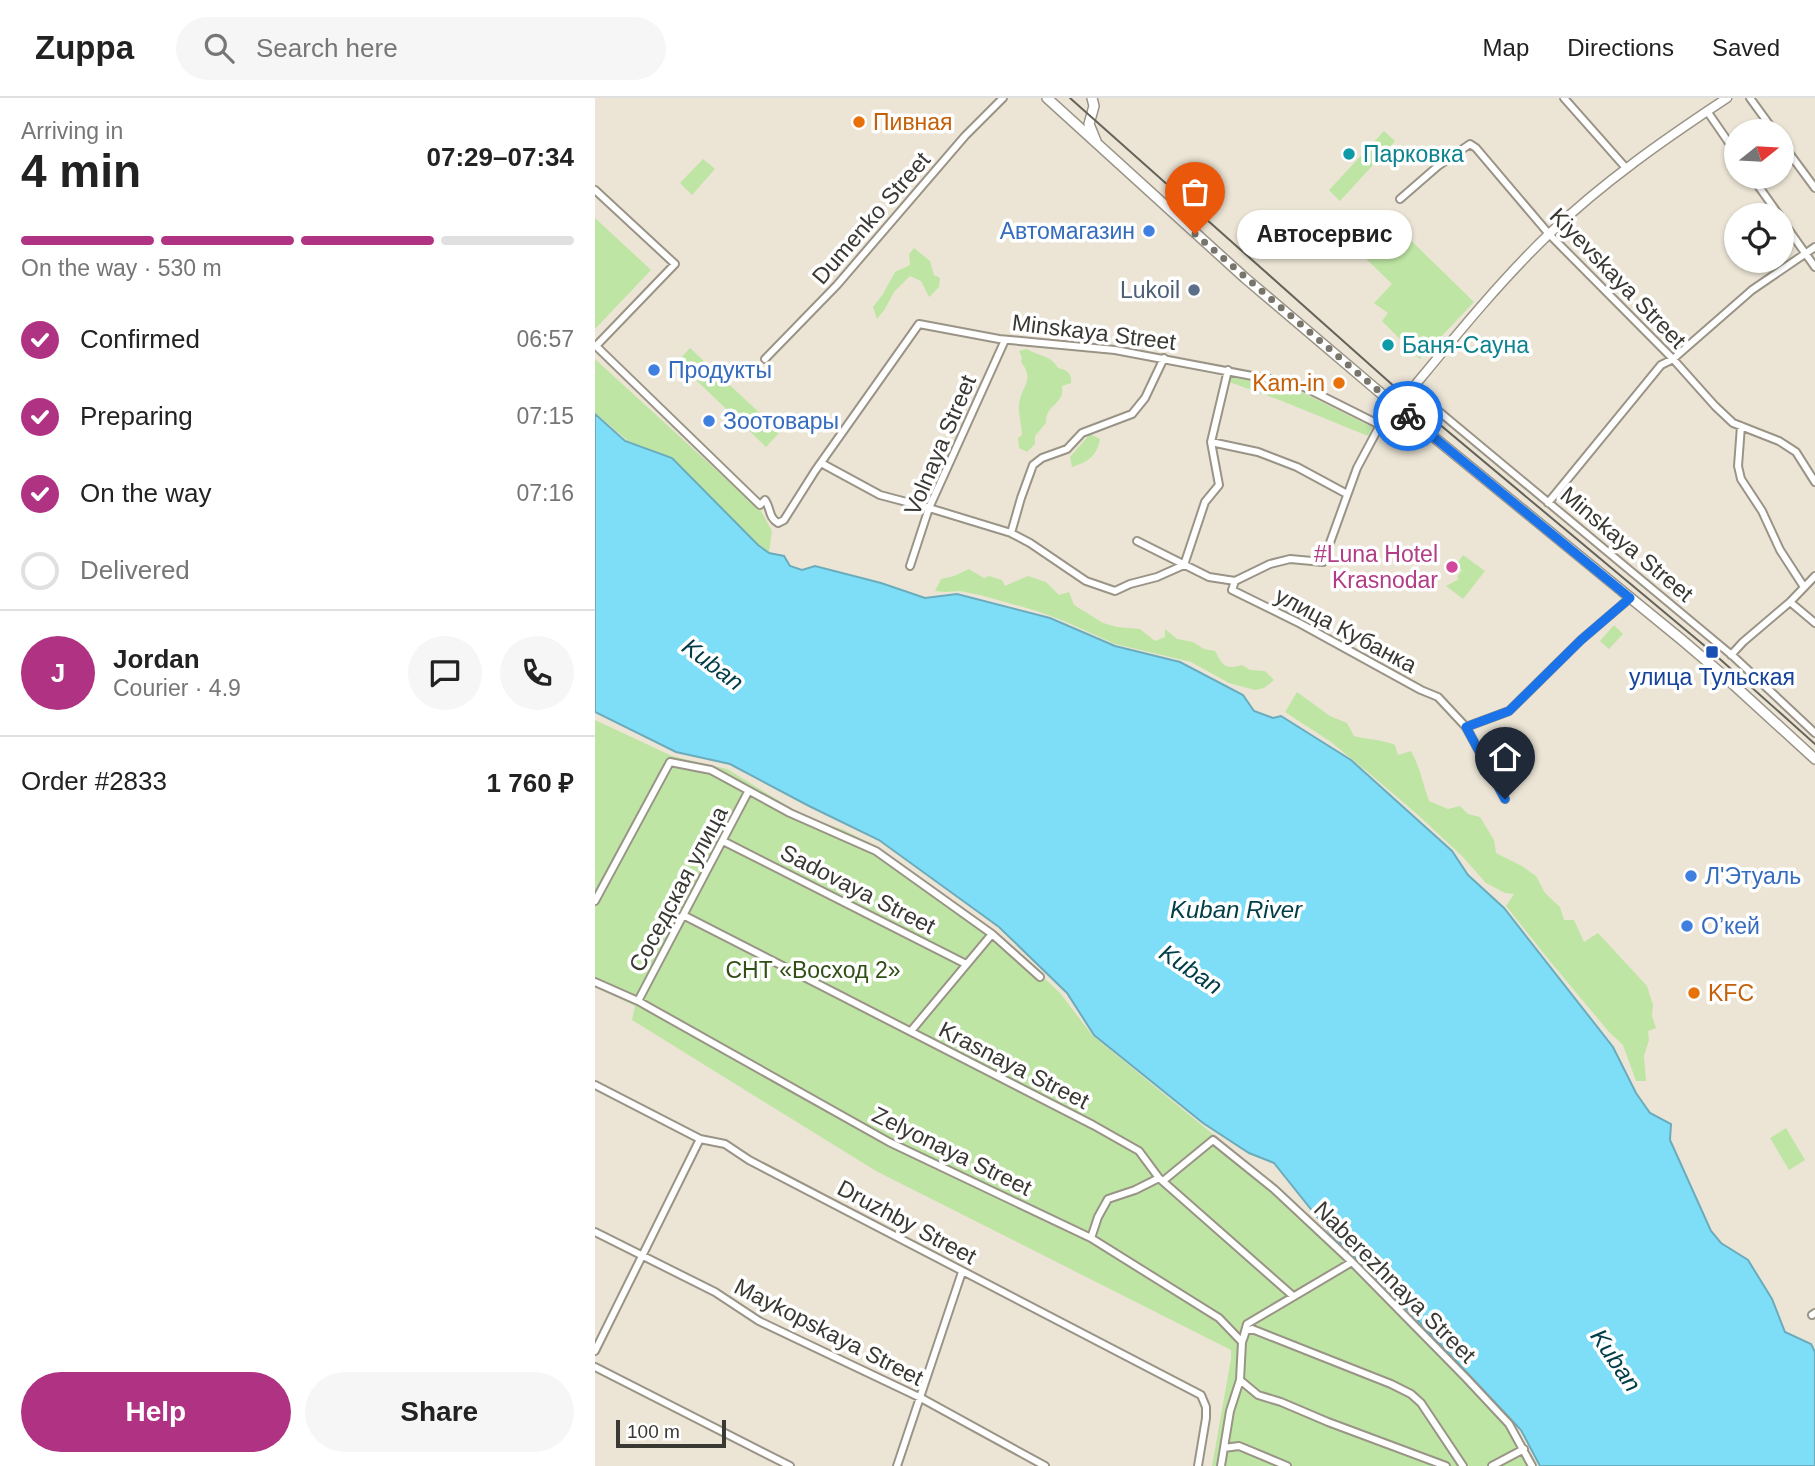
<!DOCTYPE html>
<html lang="en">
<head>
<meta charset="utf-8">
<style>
  body { margin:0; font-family:Arial,sans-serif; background:#f6f6f6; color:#222; height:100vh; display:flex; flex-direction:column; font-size:26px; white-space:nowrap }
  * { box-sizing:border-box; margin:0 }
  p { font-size:23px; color:#767676 }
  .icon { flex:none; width:38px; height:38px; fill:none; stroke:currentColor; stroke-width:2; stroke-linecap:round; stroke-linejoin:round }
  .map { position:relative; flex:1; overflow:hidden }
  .drawer { display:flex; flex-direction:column; background:#fff; width:595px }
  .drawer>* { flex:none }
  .needle { width:46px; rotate:72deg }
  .fabs { position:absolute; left:1129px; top:21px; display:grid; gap:14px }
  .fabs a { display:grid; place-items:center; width:70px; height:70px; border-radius:50%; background:#fff; box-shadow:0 2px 5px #0004; font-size:35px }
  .scale { position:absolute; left:21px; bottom:18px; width:110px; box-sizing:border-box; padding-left:7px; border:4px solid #3a3832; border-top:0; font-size:19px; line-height:24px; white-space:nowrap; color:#3a3832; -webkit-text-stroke:5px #fff; paint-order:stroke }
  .pin { position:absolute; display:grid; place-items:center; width:60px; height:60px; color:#fff; margin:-72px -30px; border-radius:50% 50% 50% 0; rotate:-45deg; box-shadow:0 0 7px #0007 }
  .pin .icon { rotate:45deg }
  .courier { position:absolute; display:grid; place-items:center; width:70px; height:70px; margin:-35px; border:5px solid #1a73e8; border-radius:50%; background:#fff; color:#222; box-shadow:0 2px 9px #0007 }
  .bubble { position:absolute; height:49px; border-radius:24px; background:#fff; box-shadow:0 2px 5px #0004; font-size:23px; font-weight:700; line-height:49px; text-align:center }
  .headline em { font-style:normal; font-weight:700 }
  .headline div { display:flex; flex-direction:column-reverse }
  .headline { display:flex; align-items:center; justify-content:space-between; height:119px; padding:0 21px }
  h1 { font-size:46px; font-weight:700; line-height:52px }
  .bar { display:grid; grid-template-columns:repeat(4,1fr); gap:10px 7px; align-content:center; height:84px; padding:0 21px }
  .bar i { height:9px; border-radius:5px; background:#e0e0e0 }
  .bar .current { background:#b03282 }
  .bar p { grid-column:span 4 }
  .line { display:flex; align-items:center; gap:18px; padding:0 21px; border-top:2px solid #e0e0e0 }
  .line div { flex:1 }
  .round { display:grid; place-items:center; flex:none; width:74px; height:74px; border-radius:37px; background:#f6f6f6 }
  ol { padding:0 21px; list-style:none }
  li { display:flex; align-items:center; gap:21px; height:77px }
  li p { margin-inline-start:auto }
  li .icon { padding:7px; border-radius:50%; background:#b03282; color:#fff; stroke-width:4 }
  li:last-child { color:#767676 }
  li i { width:38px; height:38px; border:4px solid #e0e0e0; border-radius:50% }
  .primary-button { display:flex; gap:14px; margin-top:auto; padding:14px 21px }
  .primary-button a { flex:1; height:80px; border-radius:42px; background:#b03282; color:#fff; font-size:28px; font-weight:700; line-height:80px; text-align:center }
  .primary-button a+a { background:#f6f6f6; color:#222 }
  header { display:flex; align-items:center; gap:42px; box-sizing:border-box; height:98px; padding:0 35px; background:#fff; border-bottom:2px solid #e0e0e0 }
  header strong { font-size:33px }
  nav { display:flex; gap:38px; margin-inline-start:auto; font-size:24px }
  .search { width:490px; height:63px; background:#f6f6f6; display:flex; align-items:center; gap:18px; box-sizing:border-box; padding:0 24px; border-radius:38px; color:#767676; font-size:26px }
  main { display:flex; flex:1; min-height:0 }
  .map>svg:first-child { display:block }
  .green { fill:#bee5a4 }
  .water { fill:#7fdef7; stroke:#6aacbc; stroke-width:2 }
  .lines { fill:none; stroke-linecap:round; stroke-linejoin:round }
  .minor-casing { stroke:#9a9487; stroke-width:10 }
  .tertiary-casing { stroke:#9a9487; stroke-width:11 }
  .secondary-casing { stroke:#9a9487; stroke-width:12 }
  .minor { stroke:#fff; stroke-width:6 }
  .tertiary { stroke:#fff; stroke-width:8 }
  .secondary { stroke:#fff; stroke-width:9 }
  .tram { stroke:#65625a; stroke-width:2 }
  .done { stroke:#78756b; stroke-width:7; stroke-dasharray:0 12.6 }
  .route { stroke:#1a73e8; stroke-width:9 }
  .food-dot { fill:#e8710a; stroke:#fff; stroke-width:2.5 }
  .culture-dot { fill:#0f9aa8; stroke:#fff; stroke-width:2.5 }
  .shop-dot { fill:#3f7fe0; stroke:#fff; stroke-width:2.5 }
  .service-dot { fill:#5c6f8a; stroke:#fff; stroke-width:2.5 }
  .hotel-dot { fill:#d1479c; stroke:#fff; stroke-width:2.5 }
  .transit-dot { fill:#1a4fb4; stroke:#fff; stroke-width:2.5 }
  .labels { text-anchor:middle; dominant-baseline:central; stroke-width:7; stroke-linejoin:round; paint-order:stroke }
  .food-label { font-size:23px; fill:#c56008; stroke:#fff; text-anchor:start }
  .culture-label { font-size:23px; fill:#0d838f; stroke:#fff; text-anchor:start }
  .street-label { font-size:23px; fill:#3a3832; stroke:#fff }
  .shop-label { font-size:23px; fill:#366cbe; stroke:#fff; text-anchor:start }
  .service-label { font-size:23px; fill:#4e5e75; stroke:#fff; text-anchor:end }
  .hotel-label { font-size:23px; fill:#b23c85; stroke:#fff; text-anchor:end }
  .transit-label { font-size:23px; fill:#164399; stroke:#fff }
  .park-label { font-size:23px; fill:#315017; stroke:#fff }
  .water-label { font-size:24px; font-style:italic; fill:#003d49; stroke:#fff }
</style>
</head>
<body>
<header>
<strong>Zuppa</strong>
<div class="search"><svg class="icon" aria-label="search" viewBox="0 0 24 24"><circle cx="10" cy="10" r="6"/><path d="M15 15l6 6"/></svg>Search here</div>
<nav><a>Map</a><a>Directions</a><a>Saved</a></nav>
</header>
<main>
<section class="drawer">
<div class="headline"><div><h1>4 min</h1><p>Arriving in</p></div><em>07:29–07:34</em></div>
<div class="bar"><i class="current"></i><i class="current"></i><i class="current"></i><i></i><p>On the way · 530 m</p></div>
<ol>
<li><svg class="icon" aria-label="check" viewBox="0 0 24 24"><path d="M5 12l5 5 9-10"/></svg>Confirmed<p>06:57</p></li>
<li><svg class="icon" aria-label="check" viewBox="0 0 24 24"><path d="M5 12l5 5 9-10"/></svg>Preparing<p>07:15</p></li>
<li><svg class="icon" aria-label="check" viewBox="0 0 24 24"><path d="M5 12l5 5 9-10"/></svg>On the way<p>07:16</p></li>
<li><i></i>Delivered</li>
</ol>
<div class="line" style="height:126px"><b class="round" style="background:#b03282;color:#fff">J</b><div><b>Jordan</b><p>Courier · 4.9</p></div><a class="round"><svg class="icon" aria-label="chat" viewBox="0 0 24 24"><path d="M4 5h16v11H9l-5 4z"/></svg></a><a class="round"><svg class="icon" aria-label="phone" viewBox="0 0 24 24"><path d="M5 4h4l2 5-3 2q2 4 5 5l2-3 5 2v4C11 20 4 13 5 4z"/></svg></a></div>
<div class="line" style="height:91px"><div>Order #2833</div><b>1 760 ₽</b></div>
<div class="primary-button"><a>Help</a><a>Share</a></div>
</section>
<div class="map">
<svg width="1220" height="1368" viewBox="0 0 1220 1368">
  <rect width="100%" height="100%" fill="#ece5d6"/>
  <path class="green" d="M789,33l11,10 -55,60 -11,-11z
    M108,61l12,10 -23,26 -12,-12z
    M0,120l56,52 -56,59z
    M794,121l85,83 -54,57 -38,-38 6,-8 -14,-10 18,-19 -35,-34z
    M319,150l16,13 4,14 6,3 -1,9 -10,10 -8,-16 -11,-5 -16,16 -9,17 -8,10 -4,-12 10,-13 12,-22 15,-7 -1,-11z
    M95,250l90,84 -14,15 -89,-85z
    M432,251c11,7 24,6 31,19 9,2 14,5 13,15l-9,3c3,19 -17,18 -16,37l-11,13v8l-8,8 -8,-4 -1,-10 4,-3c0,-10 -4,-21 -3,-30 1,-18 17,-24 2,-43l1,-4 -3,-7z
    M0,261l166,152 11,20 -3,22 -11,-8 -86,-87 -44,-17 -33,-28z
    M636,277l66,15 75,37 -4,9 -91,-37 -48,-17z
    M495,336l10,5c-3,17 -12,23 -28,28l-2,-10z
    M868,457l22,16 -22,28 -17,-13 13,-7 -2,-2 5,-7 -6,-5z
    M374,471l15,9 5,-2 13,4 3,6 23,-10 18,6 13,13 10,-3 5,13 29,18 14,4 23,2 15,12 10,-4v-8l12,10 16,3 11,7 11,2c8,15 10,19 27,14l8,5 15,1 9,9 -10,8 -9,2 -26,-7 -38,-21 -76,-18 -51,-23 -27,-10 -57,-16 -20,-4 -15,1 -10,-1 6,-12 13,-3z
    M1019,527l9,9 -14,15 -9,-8z
    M702,594l33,24 17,7 7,13c14,4 27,3 41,9l3,10 13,-4c9,16 12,33 18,50l19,8 12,-3 8,8 12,3 14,23 2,13 26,13 14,10 9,17 15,14 4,13h10l10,22 14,-9 49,53 6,19 -1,11 4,12 -8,3 1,9 -5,16 2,25h-10l-13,-36 -14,-13 -60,-72 -43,-54 8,-12 -9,-1 -19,-10 -24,-27 -44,-41 -48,-41 -39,-32 -46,-30z
    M0,622l77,36 55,13 77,47 40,14 36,18 117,86 63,59 32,42 184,151 84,80 74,74 82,88 20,38h-324l19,-107v-9l-355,-179 -244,-151 3,-14 -40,-19z
    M1191,1030l19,32 -16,10 -19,-32z"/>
  <path class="water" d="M0,316l30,27 47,17 86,87 11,8 15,3 6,10 12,4 13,-4 66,17 44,15 32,-4 93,24 65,28 65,16 63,33 11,16 19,7 8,-2 70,44 101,91 16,24 36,33 109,139 23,46 14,20 21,11 -1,16 41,91 10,12 27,17 24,39 13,33 26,12 4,8v114h-275l-19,-36 -113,-120 -78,-77 -56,-70 -25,-10 -46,-30 -109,-88 -27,-42 -68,-66 -120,-87 -70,-34 -79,-42 -54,-12 -81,-40z"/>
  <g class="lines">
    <defs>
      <path id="minor" d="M969,0l62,70
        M1155,0l24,33
        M1112,13l29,42
        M1186,44l34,46
        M1157,79l27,38
        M0,92l80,74 -79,82 164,159 5,-5c6,8 3,17 13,23l6,-3 31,-49 104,-147 80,15 116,11 185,35 80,40
        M805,101l38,-33 32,-22 6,4 73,86 124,125 42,47 18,17 46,18 17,11 19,30
        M1186,121l34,48
        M170,261l72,-74 128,-149 38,-38
        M817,291l322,268 81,76
        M1146,328l-3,40 3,13 21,32 18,39 24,37
        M616,344l47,10 39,15 50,27
        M226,365l59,32 49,13 82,25 19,10 56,38 29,10 15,-7 27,-7 27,-12 21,-63 14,-17 -8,-43 17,-72
        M953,405l113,-138 12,-6 79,-69 63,-43
        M416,435l10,-35 12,-33 9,-7 25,-9 15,-16 50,-19 13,-16 19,-40
        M542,443l72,36 26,4 -3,9 69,34 120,66 17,7 28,30 39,72
        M315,468l19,-58 76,-168
        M640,483l35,-17 20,-5 33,3 34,-94 23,-43 17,-18
        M1195,504l25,21
        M1136,557l12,-13 47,-40 25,-26
        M871,629l43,-16 72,-71 49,-42
        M128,743l243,123
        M0,803l75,-139 41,8 79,43 86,38 116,83 48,43
        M88,817l410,210 46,26 20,27 134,118
        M0,884l43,19 251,141 202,96 128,80 23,24
        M43,903l110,-209
        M316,933l81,-97
        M0,987l105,54 25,5 24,16 452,235 5,12v11l-8,48
        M568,1083l50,-41 61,49 78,73 114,116 43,46 23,42
        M0,1134l120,60 44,29 162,77 124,68
        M496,1140l7,-21 10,-18 27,-9 24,-12
        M1217,1217l3,-2
        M647,1244l4,-11 6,-2 139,55 20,10 10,9 42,63
        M0,1253l105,-212
        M0,1269l195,99
        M645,1282l18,15 23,7 47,20 118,44
        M629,1350l15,-2 48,20
        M302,1368l65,-194
        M626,1368l9,-55 10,-31 2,-38 5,-18 105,-62
        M897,1368l32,-17"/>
      <path id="tertiary" d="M802,309c49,-59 97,-120 152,-173 54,-52 116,-95 178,-136"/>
      <path id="secondary" d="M452,0l198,180 152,129 285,233 41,35 92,84
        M497,0l2,8 -5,18 7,17"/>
    </defs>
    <use href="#minor" class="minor-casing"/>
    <use href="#tertiary" class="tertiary-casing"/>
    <use href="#secondary" class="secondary-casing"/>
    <use href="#minor" class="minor"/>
    <use href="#tertiary" class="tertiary"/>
    <use href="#secondary" class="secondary"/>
    <path class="tram" d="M475,0l326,290 316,264 103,92"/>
  </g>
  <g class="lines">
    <path class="done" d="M600,136l213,182"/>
    <path class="route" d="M813,318l222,182 -49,42 -72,71 -43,16 39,72"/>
  </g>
  <g class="food-dot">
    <circle cx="264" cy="24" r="7"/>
    <circle cx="744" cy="285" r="7"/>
    <circle cx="1099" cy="895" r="7"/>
  </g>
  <g class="culture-dot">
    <circle cx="754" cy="56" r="7"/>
    <circle cx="793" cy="247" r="7"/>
  </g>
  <g class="shop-dot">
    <circle cx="554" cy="133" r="7"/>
    <circle cx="59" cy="272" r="7"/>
    <circle cx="114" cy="323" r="7"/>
    <circle cx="1096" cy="778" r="7"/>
    <circle cx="1092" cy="828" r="7"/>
  </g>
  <circle class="service-dot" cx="599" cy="192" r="7"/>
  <circle class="hotel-dot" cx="857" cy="469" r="7"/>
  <rect class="transit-dot" x="1110" y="547" width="14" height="14" rx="3.5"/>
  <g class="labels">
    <g class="food-label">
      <text x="278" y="24">Пивная</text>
      <text x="730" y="285" text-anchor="end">Kam-in</text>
      <text x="1113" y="895">KFC</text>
    </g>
    <g class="culture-label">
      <text x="768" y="56">Парковка</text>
      <text x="807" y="247">Баня-Сауна</text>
    </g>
    <g class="street-label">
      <text transform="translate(276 120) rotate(-49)">Dumenko Street</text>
      <text transform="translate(1023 180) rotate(46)">Kiyevskaya Street</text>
      <text transform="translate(499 234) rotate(7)">Minskaya Street</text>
      <text transform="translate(345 347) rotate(-67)">Volnaya Street</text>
      <text transform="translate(1032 446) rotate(40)">Minskaya Street</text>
      <text transform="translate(751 532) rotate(28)">улица Кубанка</text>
      <text transform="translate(83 791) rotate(-62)">Соседская улица</text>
      <text transform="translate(263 791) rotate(27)">Sadovaya Street</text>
      <text transform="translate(419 967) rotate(27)">Krasnaya Street</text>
      <text transform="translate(357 1053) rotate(26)">Zelyonaya Street</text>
      <text transform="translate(312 1124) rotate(28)">Druzhby Street</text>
      <text transform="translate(800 1184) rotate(45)">Naberezhnaya Street</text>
      <text transform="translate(234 1234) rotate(27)">Maykopskaya Street</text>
    </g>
    <g class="shop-label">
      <text x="540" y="133" text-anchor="end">Автомагазин</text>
      <text x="73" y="272">Продукты</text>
      <text x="128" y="323">Зоотовары</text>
      <text x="1110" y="778">Л'Этуаль</text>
      <text x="1106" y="828">О’кей</text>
    </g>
    <g class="service-label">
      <text x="585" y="192">Lukoil</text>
    </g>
    <g class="hotel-label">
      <text x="843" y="456">#Luna Hotel<tspan x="843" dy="26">Krasnodar</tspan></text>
    </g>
    <g class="transit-label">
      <text x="1117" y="579">улица Тульская</text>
    </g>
    <g class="park-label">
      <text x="218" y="872">СНТ «Восход 2»</text>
    </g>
    <g class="water-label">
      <text transform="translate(118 566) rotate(37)">Kuban</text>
      <text x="641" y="811">Kuban River</text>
      <text transform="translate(596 871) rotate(34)">Kuban</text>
      <text transform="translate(1021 1262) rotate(56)">Kuban</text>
    </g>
  </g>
</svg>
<div class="fabs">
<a><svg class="needle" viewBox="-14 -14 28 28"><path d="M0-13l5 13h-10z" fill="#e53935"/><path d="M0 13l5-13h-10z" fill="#767676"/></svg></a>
<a><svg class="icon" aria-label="locate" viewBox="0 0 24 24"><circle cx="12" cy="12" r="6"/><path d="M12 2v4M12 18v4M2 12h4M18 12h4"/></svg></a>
</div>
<div class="scale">100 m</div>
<div class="pin" style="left:600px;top:136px;background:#ea580c"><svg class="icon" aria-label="bag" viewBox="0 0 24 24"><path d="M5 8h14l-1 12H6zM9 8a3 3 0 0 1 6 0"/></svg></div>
<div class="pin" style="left:910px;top:701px;background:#1f2937"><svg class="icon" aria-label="home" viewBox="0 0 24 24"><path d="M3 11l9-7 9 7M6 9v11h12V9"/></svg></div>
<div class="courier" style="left:813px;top:318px"><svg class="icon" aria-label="bike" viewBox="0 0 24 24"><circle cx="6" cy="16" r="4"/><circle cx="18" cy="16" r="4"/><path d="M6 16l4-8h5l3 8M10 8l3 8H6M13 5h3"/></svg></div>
<div class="bubble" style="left:642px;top:112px;width:175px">Автосервис</div>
</div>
</main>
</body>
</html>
